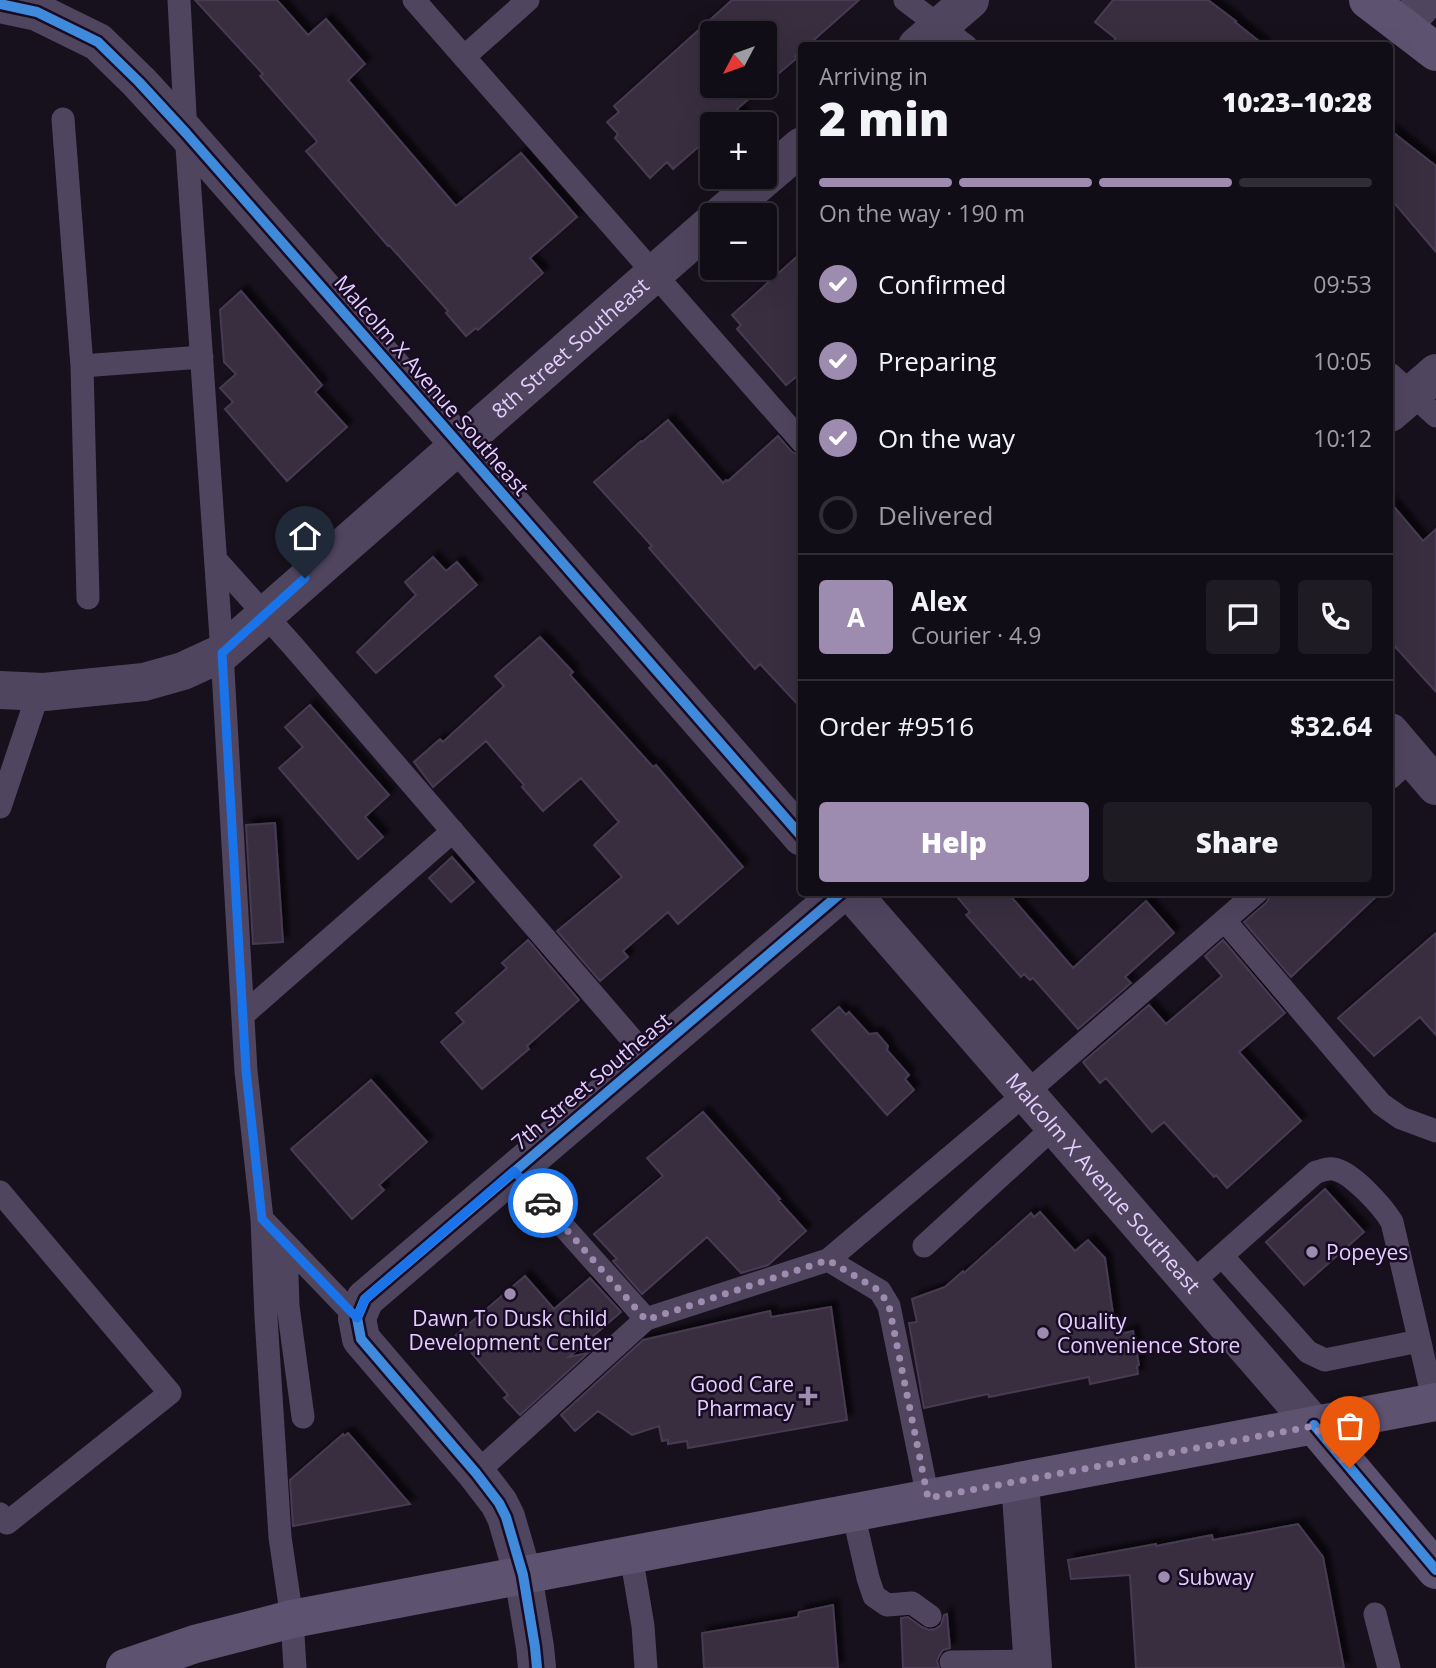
<!DOCTYPE html>
<html lang="en">
<head>
<meta charset="utf-8">
<style>
  body { margin:0; font-family:"Open Sans",sans-serif; background:#1e1b23; color:#f1f3f6; height:100vh; display:flex; flex-direction:column; font-size:26px; white-space:nowrap }
  * { box-sizing:border-box; margin:0 }
  p { font-size:23px; color:#9c9ca1 }
  .icon { flex:none; width:38px; height:38px; fill:none; stroke:currentColor; stroke-width:2; stroke-linecap:round; stroke-linejoin:round }
  .map { position:relative; flex:1; overflow:hidden }
  .sheet { position:absolute; left:798px; top:42px; width:595px; height:854px; display:flex; flex-direction:column; background:#110d16; border-radius:7px; box-shadow:0 7px 28px #0002,0 0 0 2px #302d35 }
  .sheet>* { flex:none }
  .needle { width:46px; rotate:229deg }
  .tools { position:absolute; left:700px; top:21px; display:grid; gap:14px }
  .tools a { display:grid; place-items:center; width:77px; height:77px; border-radius:7px; background:#110d16; box-shadow:0 7px 28px #0002,0 0 0 2px #302d35; font-size:35px }
  .pin { position:absolute; display:grid; place-items:center; width:60px; height:60px; color:#fff; margin:-72px -30px; border-radius:50% 50% 50% 0; rotate:-45deg; box-shadow:0 0 7px #0007 }
  .pin .icon { rotate:45deg }
  .courier { position:absolute; display:grid; place-items:center; width:70px; height:70px; margin:-35px; border:5px solid #1a73e8; border-radius:50%; background:#fff; color:#222; box-shadow:0 2px 9px #0007 }
  .head em { font-style:normal; font-weight:800 }
  .head div { display:flex; flex-direction:column-reverse }
  .head { display:flex; align-items:center; justify-content:space-between; height:119px; padding:0 21px }
  h1 { font-size:46px; font-weight:800; line-height:52px }
  .bar { display:grid; grid-template-columns:repeat(4,1fr); gap:10px 7px; align-content:center; height:84px; padding:0 21px }
  .bar i { height:9px; border-radius:5px; background:#302d35 }
  .bar .on { background:#9d8cb0 }
  .bar p { grid-column:span 4 }
  .line { display:flex; align-items:center; gap:18px; padding:0 21px; border-top:2px solid #302d35 }
  .line div { flex:1 }
  .round { display:grid; place-items:center; flex:none; width:74px; height:74px; border-radius:7px; background:#1e1b23 }
  ol { padding:0 21px; list-style:none }
  li { display:flex; align-items:center; gap:21px; height:77px }
  li p { margin-inline-start:auto }
  li .icon { padding:7px; border-radius:50%; background:#9d8cb0; color:#fff; stroke-width:4 }
  li:last-child { color:#9c9ca1 }
  li i { width:38px; height:38px; border:4px solid #302d35; border-radius:50% }
  .button { display:flex; gap:14px; margin-top:auto; padding:14px 21px }
  .button a { flex:1; height:80px; border-radius:7px; background:#9d8cb0; color:#fff; font-size:28px; font-weight:800; line-height:80px; text-align:center }
  .button a+a { background:#1e1b23; color:#f1f3f6 }
  .map>svg:first-child { display:block }
  .building { fill:#372f40; stroke:#473a52; stroke-width:2; filter:url(#shadow) }
  .lines { fill:none; stroke-linecap:round; stroke-linejoin:round }
  .lane { stroke:#50455f; stroke-width:23 }
  .street { stroke:#50455f; stroke-width:38 }
  .secondary { stroke:#5e5271; stroke-width:38 }
  .cycleway-casing { stroke:#180b23; stroke-width:15 }
  .cycleway { stroke:#408adc; stroke-width:10 }
  .done { stroke:#9d8cb0; stroke-width:7; stroke-dasharray:0 12.6 }
  .route { stroke:#1a73e8; stroke-width:9 }
  .poi-dot { fill:#9d8cb0; stroke:#180b23; stroke-width:2.5 }
  .labels { text-anchor:middle; dominant-baseline:central; stroke-width:5; stroke-linejoin:round; paint-order:stroke }
  .street-label { font-size:21px; fill:#e5ceff; stroke:#180b23 }
  .poi-label { font-size:21px; fill:#e5ceff; stroke:#180b23; text-anchor:start }
</style>
</head>
<body>
<div class="map">
<svg width="1436" height="1668" viewBox="0 0 1436 1668">
  <defs>
    <filter id="shadow"><feDropShadow dx="6" dy="-6" stdDeviation="2" flood-color="#0009"/></filter>
  </defs>
  <rect width="100%" height="100%" fill="#17111d"/>
  <path class="building" d="M195,0h82l31,35 18,-16 39,45 -17,16 108,126 65,-53 56,64 -47,41 13,15 -65,57 -2,-2 -10,8 -20,-23 2,-2 -59,-66 -1,1 -82,-95 11,-9 -1,-2 -56,-64 3,-2z
    M732,0h127l-52,46h-5v4l-7,6 2,2 -32,27v-52h-53v53h52l-27,23 13,15h-38v11l-39,34 -6,-7 -17,16 -35,-40 3,-4 -11,-12 12,-10 -5,-6z
    M1113,0h95l28,21 -1,1 30,24h-150v-8l-20,-16z
    M1390,130l46,36v86l-46,-54z
    M802,252v120l-16,13 -49,-56 4,-4 -9,-10z
    M241,291l81,94 -7,7 32,35 -60,54 -62,-72 8,-7 -13,-14 16,-14 -12,-12 -4,-52z
    M668,420l55,63 3,-3 2,1 50,-45 14,16 10,4v253l-42,-45 -5,5 -106,-121 3,-2 -58,-64 47,-41 1,1z
    M1390,502l33,39 13,-12v163l-46,-51z
    M433,557l13,14 11,-9 20,23 -101,88 -19,-21 59,-57 -11,-13z
    M540,637l33,35 -3,3 83,92 3,-2 87,102 -65,57 -10,-12 -45,39 5,6 -28,24 -43,-50 65,-54 -28,-32 25,-23 -38,-44 -38,33 -21,-24 2,-2 -38,-44 -53,46 -19,-25 26,-23 3,3 61,-56 -9,-10z
    M310,705l79,90 -24,22 18,20 -25,22 -79,-91 24,-21 -18,-20z
    M275,823l8,119 -30,2 -7,-119z
    M452,857l22,25 -23,20 -22,-24z
    M953,892h54l66,76 73,-67 28,32 -49,44 6,6 -53,46 -45,-51 -3,2 -6,-6 -3,3 -55,-62 4,-3z
    M1273,892h108l-90,85 -47,-55 22,-19z
    M1436,933v102l-16,-18 -46,39 -36,-38z
    M528,940l51,60 -52,46 2,3 -47,40 -41,-47 23,-20 -8,-9 51,-45 -5,-5z
    M1223,940l62,73 -46,39 62,69 -74,67 -11,-13 -2,2 -50,-55 -12,10 -46,-54 -6,5 -17,-21 66,-57 17,19 56,-48 -17,-20z
    M839,1007l7,8 3,-3 20,22 8,-1 11,13 -1,4 22,25 -4,4 9,11 -27,25 -75,-85z
    M371,1080l56,62 -48,43 5,5 -32,29 -61,-70z
    M703,1112l77,87 -2,1 28,31 -38,34 -27,8 -34,-36 -65,57 -29,-33 4,-2 -23,-25 69,-58 -16,-18z
    M1325,1189l39,43 -60,53 -38,-43z
    M1040,1212l35,39 13,-11 17,18 11,77 17,-4 6,34 -2,1 1,8 -48,10 -1,-7 -100,20 -1,-3 -64,14 -15,-85 8,-1 -5,-23 33,-12 18,-16 1,2 67,-60 3,4z
    M525,1276l29,33 36,-31 31,34 -52,45 19,-4 -68,62 -16,-17 4,-3 -52,-60z
    M831,1307l16,113 -159,28 -1,-7 -19,3v-4l-6,1 -3,-15 -27,9 -34,-24 -23,20 -14,-16 82,-75 127,-29 1,6z
    M348,1433l62,71 -117,22 -3,-46 53,-46 1,2z
    M1298,1524l25,33 21,111h-208l-6,-93 -59,4 -3,-19 88,-16v2l56,-11 1,5z
    M833,1605l5,63h-134l-2,-35 96,-16 1,-5z
    M947,1614l3,34 -7,2 -4,6 -2,5 2,7h-36l-2,-50 7,-1 14,10 7,3 6,-1 6,-4 3,-10z"/>
  <g class="lines">
    <path class="lane" d="M179,0l7,133 36,520 24,418 16,148 95,99
      M414,0l388,442
      M905,0l61,46
      M464,57l64,-57
      M63,119l19,247 6,232
      M82,366l120,-9
      M1390,374l46,42
      M216,560l77,86 355,412
      M1390,778l22,-20
      M0,807l39,-116
      M1225,921l156,183 20,14 35,13
      M243,1015l210,-184
      M514,1171l132,148
      M0,1192l170,201 -163,130 -7,-9
      M262,1219l4,98 14,220 12,82 3,49
      M286,1244l2,62 15,111
      M924,1246l130,-119
      M1222,1256l86,96 17,8 94,-19
      M828,1260l52,31 9,15 39,192
      M1190,1284l126,-112c5,-1 12,-4 17,-3 18,2 50,38 59,53l42,181
      M476,1473l170,-154 182,-59 197,-166 232,-202
      M853,1513l15,65 6,18 13,9 25,-2 18,13
      M631,1555l12,71 3,42
      M1375,1614l14,54
      M951,1662l82,-1"/>
    <g class="street">
      <path d="M0,4l37,8 61,30 41,40 47,51 244,278 372,426"/>
      <path d="M1403,27l23,-27"/>
      <path d="M917,46l53,-46"/>
      <path d="M721,215l81,-69"/>
      <path d="M1390,413l46,-40"/>
      <path id="s1" d="M0,690l44,2 100,-10 39,-11 39,-18 490,-430"/>
      <path d="M1390,732l46,54"/>
      <path id="s2" d="M851,892l463,533"/>
      <path d="M1020,1481l13,187"/>
      <path d="M537,1668l-2,-21 -12,-72 -17,-58 -7,-14 -23,-30 -115,-134 -4,-21 8,-19 477,-407"/>
    </g>
    <path class="secondary" d="M1368,0l68,52
      M1314,1425l122,145
      M125,1668l70,-24 97,-25 1144,-217"/>
    <defs>
      <path id="cycleway" d="M0,4l37,8 61,30 41,40 47,51 244,278 372,426
        M1314,1425l122,145
        M537,1668l-2,-21 -12,-72 -17,-58 -7,-14 -23,-30 -115,-134 -4,-21 8,-19 477,-407"/>
    </defs>
    <use href="#cycleway" class="cycleway-casing"/>
    <use href="#cycleway" class="cycleway"/>
  </g>
  <g class="lines">
    <path class="done" d="M543,1203l103,117 182,-60 52,31 9,15 39,192 386,-72 36,42"/>
    <path class="route" d="M305,578l-83,75 24,418 16,148 95,99 8,-19 149,-128 29,32"/>
  </g>
  <g class="poi-dot">
    <circle cx="1312" cy="1252" r="7"/>
    <circle cx="510" cy="1294" r="7"/>
    <circle cx="1043" cy="1333" r="7"/>
    <path d="M804.5 1385.5h7v7h7v7h-7v7h-7v-7h-7v-7h7z"/>
    <circle cx="1164" cy="1577" r="7"/>
  </g>
  <g class="labels">
    <g class="street-label">
      <text stroke="none"><textPath href="#s1" startOffset="691">8th Street Southeast</textPath></text>
      <text transform="translate(432 385) rotate(49)">Malcolm X Avenue Southeast</text>
      <text transform="translate(591 1081) rotate(-40)">7th Street Southeast</text>
      <text stroke="none"><textPath href="#s2" startOffset="385">Malcolm X Avenue Southeast</textPath></text>
    </g>
    <g class="poi-label">
      <text x="1326" y="1252">Popeyes</text>
      <text x="510" y="1318" text-anchor="middle">Dawn To Dusk Child<tspan x="510" dy="24">Development Center</tspan></text>
      <text x="1057" y="1321">Quality<tspan x="1057" dy="24">Convenience Store</tspan></text>
      <text x="794" y="1384" text-anchor="end">Good Care<tspan x="794" dy="24">Pharmacy</tspan></text>
      <text x="1178" y="1577">Subway</text>
    </g>
  </g>
</svg>
<div class="tools">
<a><svg class="needle" viewBox="-14 -14 28 28"><path d="M0-13l5 13h-10z" fill="#e53935"/><path d="M0 13l5-13h-10z" fill="#9c9ca1"/></svg></a>
<a>+</a>
<a>−</a>
</div>
<div class="pin" style="left:1350px;top:1468px;background:#ea580c"><svg class="icon" aria-label="bag" viewBox="0 0 24 24"><path d="M5 8h14l-1 12H6zM9 8a3 3 0 0 1 6 0"/></svg></div>
<div class="pin" style="left:305px;top:578px;background:#1f2937"><svg class="icon" aria-label="home" viewBox="0 0 24 24"><path d="M3 11l9-7 9 7M6 9v11h12V9"/></svg></div>
<div class="courier" style="left:543px;top:1203px"><svg class="icon" aria-label="car" viewBox="0 0 24 24"><path d="M5 17H2v-5l4-1 3-4h7l3 4 3 1v5h-3M9 17h6M6 11h13"/><circle cx="7" cy="17" r="2"/><circle cx="17" cy="17" r="2"/></svg></div>
<section class="sheet">
<div class="head"><div><h1>2 min</h1><p>Arriving in</p></div><em>10:23–10:28</em></div>
<div class="bar"><i class="on"></i><i class="on"></i><i class="on"></i><i></i><p>On the way · 190 m</p></div>
<ol>
<li><svg class="icon" aria-label="check" viewBox="0 0 24 24"><path d="M5 12l5 5 9-10"/></svg>Confirmed<p>09:53</p></li>
<li><svg class="icon" aria-label="check" viewBox="0 0 24 24"><path d="M5 12l5 5 9-10"/></svg>Preparing<p>10:05</p></li>
<li><svg class="icon" aria-label="check" viewBox="0 0 24 24"><path d="M5 12l5 5 9-10"/></svg>On the way<p>10:12</p></li>
<li><i></i>Delivered</li>
</ol>
<div class="line" style="height:126px"><b class="round" style="background:#9d8cb0;color:#fff">A</b><div><b>Alex</b><p>Courier · 4.9</p></div><a class="round"><svg class="icon" aria-label="chat" viewBox="0 0 24 24"><path d="M4 5h16v11H9l-5 4z"/></svg></a><a class="round"><svg class="icon" aria-label="phone" viewBox="0 0 24 24"><path d="M5 4h4l2 5-3 2q2 4 5 5l2-3 5 2v4C11 20 4 13 5 4z"/></svg></a></div>
<div class="line" style="height:91px"><div>Order #9516</div><b>$32.64</b></div>
<div class="button"><a>Help</a><a>Share</a></div>
</section>
</div>
</body>
</html>
